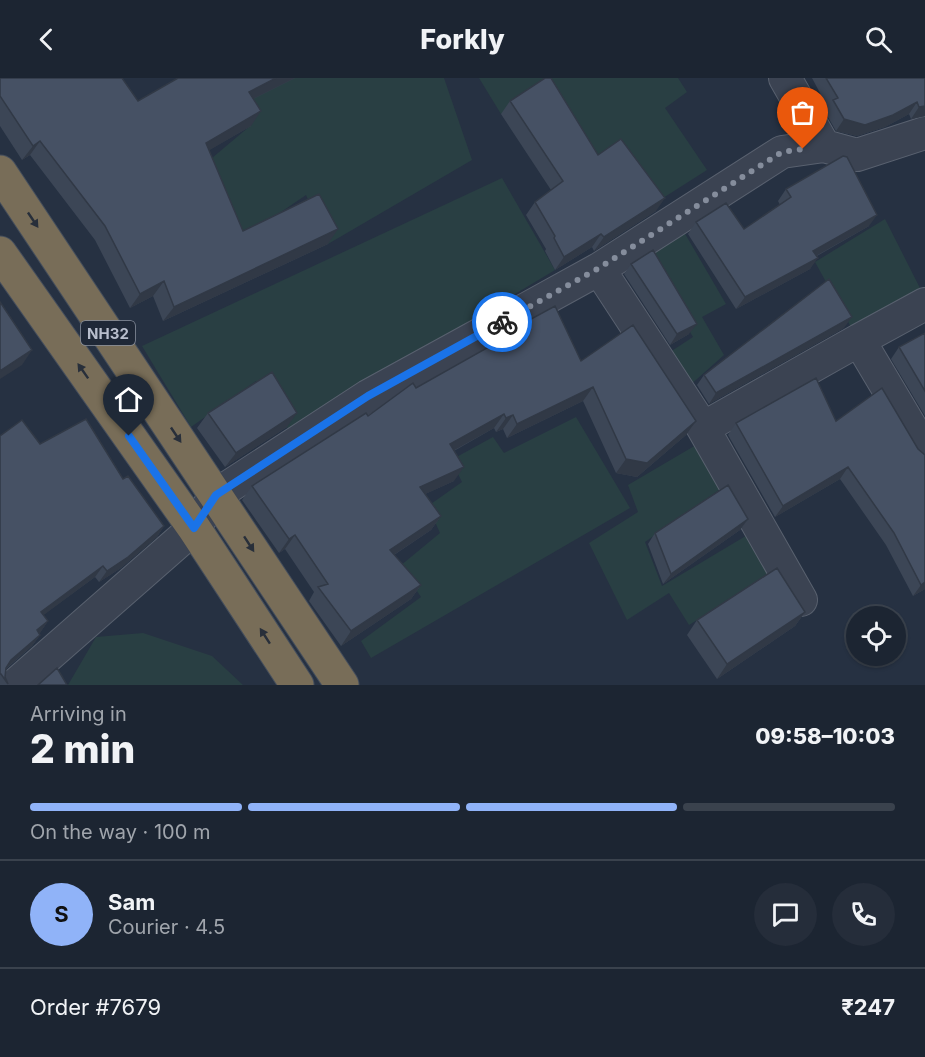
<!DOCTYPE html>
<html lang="en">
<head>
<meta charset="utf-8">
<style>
  body { margin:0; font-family:Inter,sans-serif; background:#252d3a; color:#f1f3f6; height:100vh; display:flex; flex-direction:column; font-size:22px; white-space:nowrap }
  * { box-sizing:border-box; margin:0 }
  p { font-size:20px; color:#a0a5ac }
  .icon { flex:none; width:33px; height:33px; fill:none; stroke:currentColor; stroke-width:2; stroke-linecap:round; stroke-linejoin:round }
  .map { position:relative; height:607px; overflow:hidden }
  .sheet { display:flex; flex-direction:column; background:#1c2532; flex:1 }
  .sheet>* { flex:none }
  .controls { position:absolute; left:846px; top:528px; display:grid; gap:12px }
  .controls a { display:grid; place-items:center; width:60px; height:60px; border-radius:50%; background:#1c2532; box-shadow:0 2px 4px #0004,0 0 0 2px #3a424d; font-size:30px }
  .pin { position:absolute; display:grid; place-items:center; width:51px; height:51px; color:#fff; margin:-62px -26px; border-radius:50% 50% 50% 0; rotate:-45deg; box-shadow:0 0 6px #0007 }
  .pin .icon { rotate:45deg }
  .courier { position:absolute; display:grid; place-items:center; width:60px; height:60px; margin:-30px; border:4px solid #1a73e8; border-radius:50%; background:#fff; color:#222; box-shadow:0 2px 8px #0007 }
  .summary em { font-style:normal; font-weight:800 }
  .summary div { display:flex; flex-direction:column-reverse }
  .summary { display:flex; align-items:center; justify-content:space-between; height:102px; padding:0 30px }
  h1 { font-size:39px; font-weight:800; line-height:45px }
  .bar { display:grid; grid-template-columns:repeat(4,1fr); gap:9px 6px; align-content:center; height:72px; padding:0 30px }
  .bar i { height:8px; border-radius:4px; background:#3a424d }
  .bar .on { background:#90b3f8 }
  .bar p { grid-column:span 4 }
  .line { display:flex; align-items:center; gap:15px; padding:0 30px; border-top:2px solid #3a424d }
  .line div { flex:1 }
  .round { display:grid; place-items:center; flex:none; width:63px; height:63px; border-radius:32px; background:#252d3a }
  header { display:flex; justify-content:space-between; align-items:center; height:78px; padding:0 30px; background:#1c2532; font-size:27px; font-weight:800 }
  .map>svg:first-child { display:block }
  .green { fill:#293f43 }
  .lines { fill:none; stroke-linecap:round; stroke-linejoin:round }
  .street-casing { stroke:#59616f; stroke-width:34 }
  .highway-casing { stroke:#454e5c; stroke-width:35 }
  .street { stroke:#3b4352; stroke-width:32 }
  .highway { stroke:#786d58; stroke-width:33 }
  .wall { fill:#3c4656 }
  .shaded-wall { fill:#313946 }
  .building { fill:#465164; stroke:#313946; stroke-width:1.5 }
  .oneway { fill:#282f3a }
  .done { stroke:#858d9c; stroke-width:6; stroke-dasharray:0 10.8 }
  .route { stroke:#1a73e8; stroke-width:8 }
  .labels { text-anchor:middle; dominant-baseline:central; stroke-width:6; stroke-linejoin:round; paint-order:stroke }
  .shield { fill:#1f2837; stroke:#8a919f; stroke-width:1.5 }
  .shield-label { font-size:15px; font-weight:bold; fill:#b8becc }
</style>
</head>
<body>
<header><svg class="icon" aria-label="back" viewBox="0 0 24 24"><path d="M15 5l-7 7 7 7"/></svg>Forkly<svg class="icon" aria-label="search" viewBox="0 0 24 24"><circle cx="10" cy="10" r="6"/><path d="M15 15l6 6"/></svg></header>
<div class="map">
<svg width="925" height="607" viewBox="0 0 925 607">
  <rect width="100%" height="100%" fill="#263142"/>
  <path class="green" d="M222,0h222l28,82 -144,84 -22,-49 -73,50 -34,-76 51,-43z
    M479,0h199l9,14 -22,16 42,62 -55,35 -63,-37 -49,-79 -39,25z
    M502,100l53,92 -266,160 -33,-49 -65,46 -49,-81z
    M885,141l37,73 -70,37 -37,-67z
    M684,154l42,72 -24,13 22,38 -36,32 -21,-33 26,-17 -47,-80z
    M576,339l54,91 -259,150 -10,-17 60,-44 -21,-31 40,-33 -12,-27 34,-24 -11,-22 42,-23 11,16z
    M696,367l26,43 -77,54 17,44 87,-52 23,40 -83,51 -20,-32 -42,27 -38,-77 49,-31 -10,-27z
    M143,555l69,23 31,29h-175l28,-48z"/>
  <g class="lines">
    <defs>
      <path id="street" d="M785,0l39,68
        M599,191l104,159 98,172
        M859,262l66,-36
        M703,350l156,-88 66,111
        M15,607l179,-157 22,-33 152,-99 231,-127 183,-117 42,-6 33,9 68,-22"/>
      <path id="highway" d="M0,94l342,513
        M0,175l194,275 103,157"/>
    </defs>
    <use href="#street" class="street-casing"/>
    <use href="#highway" class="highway-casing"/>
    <use href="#street" class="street"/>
    <use href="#highway" class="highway"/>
  </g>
  <path class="wall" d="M0,0l138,23 40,-23h117l-42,21 -2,27 -42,24 34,81 85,13 -165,77 -10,-25 -23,12 -35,-68 -65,-85 -8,5 -22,-34z
    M812,0h113v38l-14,3 -2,-5 -24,13 -28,9 -21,-5 -11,-19 3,-4z
    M510,23l88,54 58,56 -62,40 -2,-4 -37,23 -10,-19 1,-2 -20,-34 9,-13 16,-12 -50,-76z
    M786,111l83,37 -52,30 -7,13 -74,40 -48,-75 8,-12 48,7 36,-24 -2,-4z
    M631,186l58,70 -19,11 -46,-71z
    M844,250l-135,76 -12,-19 7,-10z
    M925,255v83l-34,-57 8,-12z
    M502,257l79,26 105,74 -49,42 -21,-4 -33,-72 -76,37 -4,-9 -7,3 -2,-4 -40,23v30l-29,13 16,22 -10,14 -37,25 27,30 -10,14 -70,47 -32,-45 5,-9 -29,-43 -6,4 -37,-53 10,-14 164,-98 80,-46z
    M208,335l79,14 -62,40 -28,-39z
    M836,343l82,28 7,6v134l-12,7 -27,-51 -46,-66 -65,38 -47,-82 8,-12z
    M0,358l40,8 83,35 41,47 -7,11 -36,31 -22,14 -4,-5 -52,38 5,6 -9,13 1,1 -8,11 -26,23 -1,8 3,7v1h-8z
    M748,441l-8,11 -77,54 -15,-40 7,-11z
    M805,534l-10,14 -78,53 -30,-44 10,-15z"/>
  <path class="shaded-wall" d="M276,0h19l-56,28 10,-14z
    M917,24l-8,12 -24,13 -28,9 -21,-5 8,-12z
    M925,28v10l-14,3 8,-12z
    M261,33l-10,15 -55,32 10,-15z
    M40,63l-10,14 -8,5 11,-14z
    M665,120l-9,13 -62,40 10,-14z
    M877,137l-8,11 -64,36 8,-11z
    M338,151l-10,15 -165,77 11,-14z
    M601,156l-9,13 -37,23 9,-13z
    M818,180l-8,11 -74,40 9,-12z
    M164,203l-11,15 -23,12 10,-14z
    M852,239l-8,11 -135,76 7,-11z
    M697,246l-8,10 -19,11 7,-11z
    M32,272l-10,15 -22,14v-8z
    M593,309l-10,14 -76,37 10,-14z
    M297,335l-10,14 -62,40 11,-14z
    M504,336l-10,14 -54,30 10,-14z
    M513,337l-10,14 -7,3 10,-14z
    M696,343l-10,14 -49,42 -21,-4 10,-14z
    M464,389l-10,14 -44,20 10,-14z
    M848,389l-8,12 -65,38 8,-11z
    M441,438l-10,14 -51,34 10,-14z
    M748,441l-8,11 -77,54 8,-10z
    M164,448l-7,11 -36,31 -22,14 8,-11z
    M295,457l-10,14 -6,4 10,-14z
    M103,488l-8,11 -62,46 8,-11z
    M925,504v7l-12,7 8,-11z
    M421,507l-10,14 -70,47 10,-15z
    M805,534l-10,14 -78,53 10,-15z
    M48,543l-8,12 -11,8 8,-11z
    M40,557l-8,11 -29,25 8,-11z"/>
  <path class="building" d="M0,0h122l16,23 40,-23h98l-27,14 12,19 -55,32 37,88 76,-37 19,35 -164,78 -10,-26 -24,13 -35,-68 -65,-85 -7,5 -33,-50z
    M545,0h6l47,77 23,-16 44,59 -61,39 -3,-3 -37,23 -10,-19 1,-2 -20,-34 28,-21 -53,-80z
    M826,0h99v28l-6,1 -2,-5 -24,13 -28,10 -21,-6 -11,-19 5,-2z
    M843,78l4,1 30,58 -64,36 5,7 -73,39 -49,-75 30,-19 18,26 47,-32 -5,-8z
    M653,172l44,74 -20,10 -46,-70z
    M829,201l23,38 -136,76 -12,-18z
    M0,224l32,48 -32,21z
    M555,228l26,55 52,-36 63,96 -49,42 -21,-4 -33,-72 -76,37 -4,-9 -7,3 -2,-4 -54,30 14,23 -44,20 21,29 -51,34 31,35 -70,46 -33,-44 10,-3 -33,-49 -6,4 -37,-53 114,-73 2,3 45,-33 3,5 87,-49 -1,-4z
    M925,255v58l-26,-44z
    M272,294l25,41 -61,40 -28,-40z
    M816,300l20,43 46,-33 36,61 7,6v127l-4,3 -27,-52 -46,-66 -65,39 -47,-83z
    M86,341l37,60 5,-3 36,50 -36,31 -21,14 -4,-5 -62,46 7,9 -11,9 3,5 -29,25 -5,8 -1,9 3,7 -7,-10h-1v-238l22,-16 18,24z
    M728,407l20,34 -77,55 -16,-41z
    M777,490l28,44 -78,52 -30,-44z
    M57,590l10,17h-29z"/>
  <defs><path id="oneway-solid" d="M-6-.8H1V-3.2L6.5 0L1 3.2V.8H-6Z" transform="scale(1.5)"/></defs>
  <g class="oneway">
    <use href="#oneway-solid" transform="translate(33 142) rotate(56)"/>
    <use href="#oneway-solid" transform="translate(83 293) rotate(-125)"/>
    <use href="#oneway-solid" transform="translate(176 357) rotate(56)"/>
    <use href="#oneway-solid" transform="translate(249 466) rotate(57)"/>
    <use href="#oneway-solid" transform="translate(265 558) rotate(-123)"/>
  </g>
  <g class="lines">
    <path class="done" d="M502,244l97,-54 183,-116 21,-3"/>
    <path class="route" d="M129,358l65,92 22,-33 152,-99 134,-74"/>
  </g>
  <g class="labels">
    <rect class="shield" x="81" y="243" width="54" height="24" rx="4.5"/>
    <g class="shield-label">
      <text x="108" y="255">NH32</text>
    </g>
  </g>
</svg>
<div class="controls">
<a><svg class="icon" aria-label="locate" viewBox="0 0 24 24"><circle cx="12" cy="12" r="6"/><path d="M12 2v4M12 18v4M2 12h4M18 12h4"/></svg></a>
</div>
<div class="pin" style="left:803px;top:71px;background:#ea580c"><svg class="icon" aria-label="bag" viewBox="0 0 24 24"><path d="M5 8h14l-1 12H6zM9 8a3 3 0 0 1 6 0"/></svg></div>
<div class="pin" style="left:129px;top:358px;background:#1f2937"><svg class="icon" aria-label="home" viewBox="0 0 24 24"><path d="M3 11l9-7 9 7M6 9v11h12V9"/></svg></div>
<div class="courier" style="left:502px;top:244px"><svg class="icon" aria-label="bike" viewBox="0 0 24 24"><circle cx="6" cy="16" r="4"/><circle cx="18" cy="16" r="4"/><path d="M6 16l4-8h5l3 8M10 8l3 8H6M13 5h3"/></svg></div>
</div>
<section class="sheet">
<div class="summary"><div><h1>2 min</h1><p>Arriving in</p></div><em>09:58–10:03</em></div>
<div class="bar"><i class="on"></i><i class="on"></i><i class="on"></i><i></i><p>On the way · 100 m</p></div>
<div class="line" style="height:108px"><b class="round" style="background:#90b3f8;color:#111">S</b><div><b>Sam</b><p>Courier · 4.5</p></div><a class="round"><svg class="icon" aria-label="chat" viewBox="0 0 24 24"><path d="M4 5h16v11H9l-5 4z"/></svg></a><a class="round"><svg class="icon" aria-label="phone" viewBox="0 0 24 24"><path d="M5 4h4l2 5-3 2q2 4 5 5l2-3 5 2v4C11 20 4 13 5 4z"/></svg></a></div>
<div class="line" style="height:78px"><div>Order #7679</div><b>₹247</b></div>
</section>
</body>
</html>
